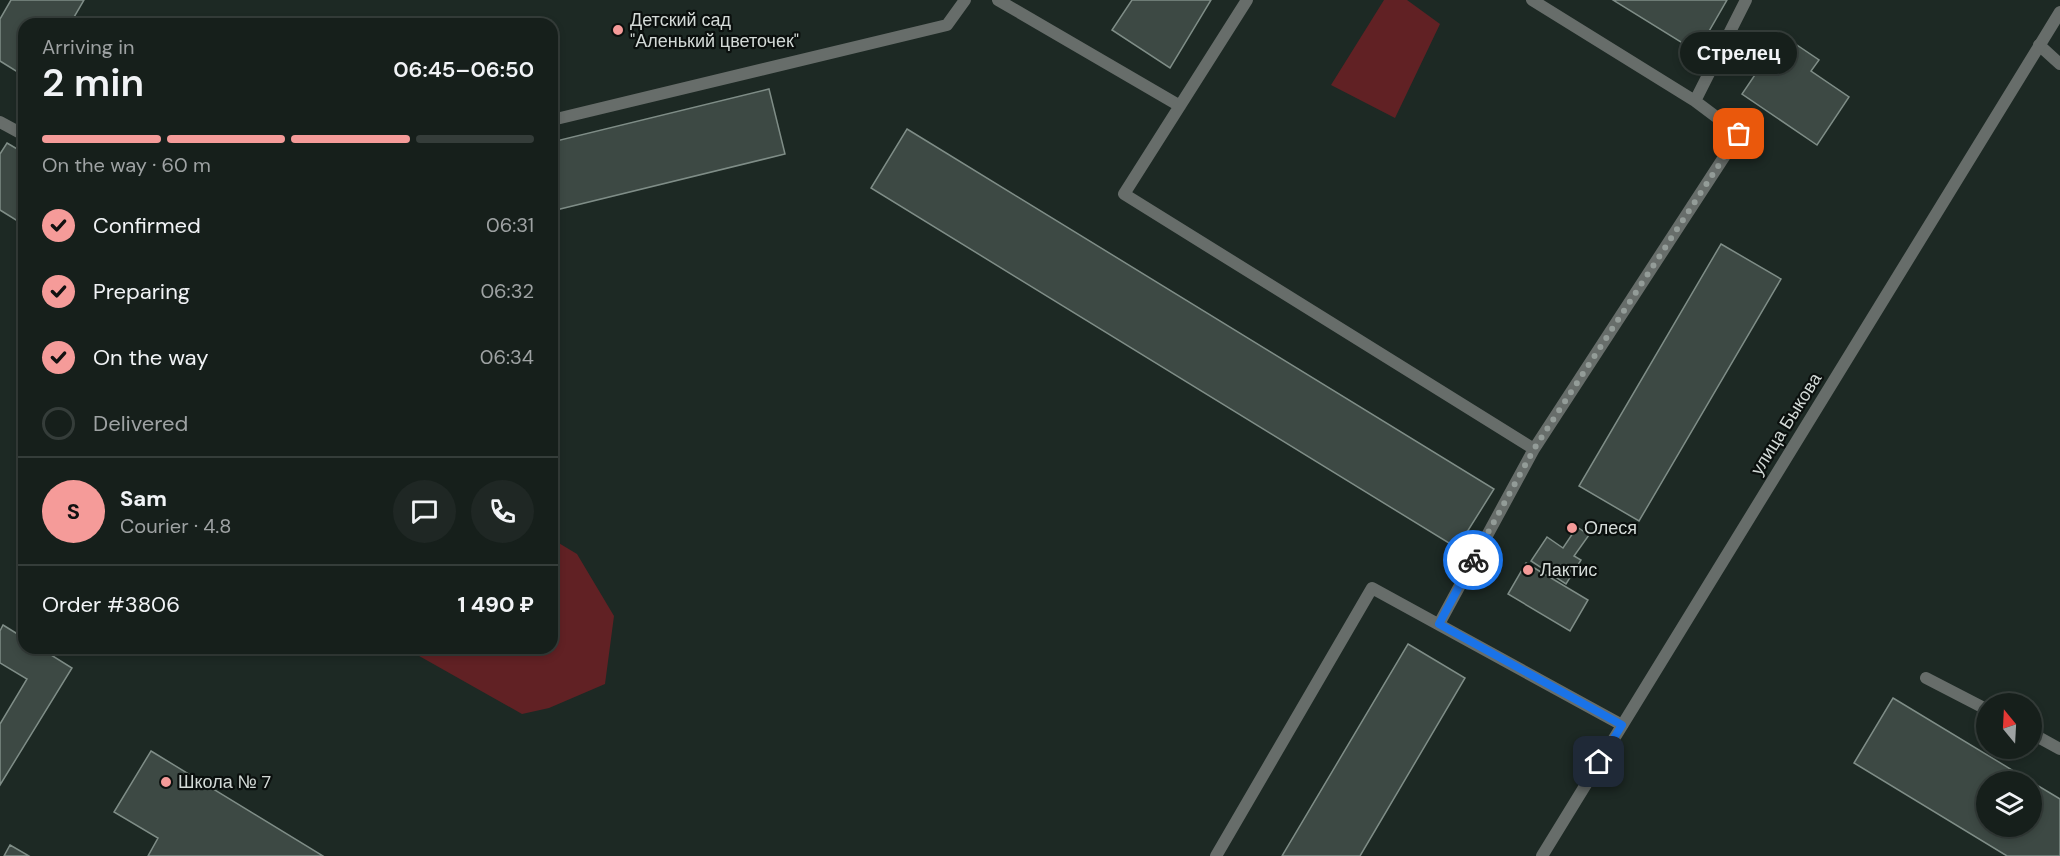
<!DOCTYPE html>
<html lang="en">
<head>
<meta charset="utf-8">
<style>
  body { margin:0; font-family:"DM Sans",sans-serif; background:#1f2724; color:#f1f3f6; height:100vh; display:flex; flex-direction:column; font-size:22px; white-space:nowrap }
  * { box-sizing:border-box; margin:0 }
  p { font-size:20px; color:#9ea2a3 }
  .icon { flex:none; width:33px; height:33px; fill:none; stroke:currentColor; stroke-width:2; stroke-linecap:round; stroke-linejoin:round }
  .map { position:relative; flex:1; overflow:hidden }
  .panel { position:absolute; left:18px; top:18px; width:540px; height:636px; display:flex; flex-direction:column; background:#161f1b; border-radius:18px; box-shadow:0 3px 9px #0003,0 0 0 2px #353d3a }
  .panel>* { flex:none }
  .needle { width:39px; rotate:342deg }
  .tools { position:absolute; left:1976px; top:693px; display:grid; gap:12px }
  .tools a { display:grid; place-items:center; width:66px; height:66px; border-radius:50%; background:#161f1b; box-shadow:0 3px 9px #0003,0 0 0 2px #353d3a; font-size:30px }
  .pin { position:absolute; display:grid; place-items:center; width:51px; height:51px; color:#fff; margin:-26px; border-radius:12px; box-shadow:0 3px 9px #0006 }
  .courier { position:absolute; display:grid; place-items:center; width:60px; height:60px; margin:-30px; border:4px solid #1a73e8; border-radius:50%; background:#fff; color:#222; box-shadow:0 2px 8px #0007 }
  .bubble { position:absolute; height:42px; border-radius:21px; background:#161f1b; box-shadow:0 3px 9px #0003,0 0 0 2px #353d3a; font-size:20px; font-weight:600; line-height:42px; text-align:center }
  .headline em { font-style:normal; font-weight:600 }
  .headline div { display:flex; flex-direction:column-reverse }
  .headline { display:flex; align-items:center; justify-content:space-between; height:102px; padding:0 24px }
  h1 { font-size:39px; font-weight:600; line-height:45px }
  .bar { display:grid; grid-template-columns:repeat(4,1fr); gap:9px 6px; align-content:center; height:72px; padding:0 24px }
  .bar i { height:8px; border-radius:4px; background:#353d3a }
  .bar .active { background:#f59b99 }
  .bar p { grid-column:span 4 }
  .line { display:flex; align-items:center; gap:15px; padding:0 24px; border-top:2px solid #353d3a }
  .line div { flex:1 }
  .round { display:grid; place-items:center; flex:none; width:63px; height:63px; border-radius:32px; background:#1f2724 }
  ol { padding:0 24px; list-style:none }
  li { display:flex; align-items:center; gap:18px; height:66px }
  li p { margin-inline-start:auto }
  li .icon { padding:6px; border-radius:50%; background:#f59b99; color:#111; stroke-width:4 }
  li:last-child { color:#9ea2a3 }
  li i { width:33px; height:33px; border:3px solid #353d3a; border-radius:50% }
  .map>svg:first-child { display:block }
  .green { fill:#612124 }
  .building { fill:#3d4944; stroke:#7f8d87; stroke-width:1.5; fill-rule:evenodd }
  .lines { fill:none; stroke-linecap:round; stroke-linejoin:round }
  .service { stroke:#676d6a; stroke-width:12 }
  .minor { stroke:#676d6a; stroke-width:12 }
  .tertiary { stroke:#676d6a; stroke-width:12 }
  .done { stroke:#939c98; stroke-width:6; stroke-dasharray:0 10.8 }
  .route { stroke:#1a73e8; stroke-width:8 }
  .poi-dot { fill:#f59b99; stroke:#0b100e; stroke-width:2 }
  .labels { text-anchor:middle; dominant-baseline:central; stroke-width:4.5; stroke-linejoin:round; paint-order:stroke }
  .poi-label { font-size:18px; fill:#d3dad7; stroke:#0b100e; text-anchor:start }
  .street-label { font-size:18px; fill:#d3dad7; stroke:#0b100e }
</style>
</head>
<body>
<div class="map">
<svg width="2060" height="856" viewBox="0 0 2060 856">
  <rect width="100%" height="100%" fill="#1d2924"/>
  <path class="green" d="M1384,0h23l33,24 -45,94 -64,-33z
    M552,539l25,15 37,62 -9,68 -56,24 -27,6 -117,-66h147z"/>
  <path class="building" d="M11,0h73l-14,24h-46v52l-24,-15v-42z
    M1132,0h79l-41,68 -58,-38z
    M1613,0h114l-30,52z
    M1782,35l37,25 -8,11 38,26 -32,48 -75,-51z
    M769,89l16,65 -233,57v-69z
    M907,129l587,360 -37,59 -586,-360z
    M7,143l17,10v72l-24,-15v-56z
    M1721,244l60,35 -142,242 -60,-35z
    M1577,527l12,8 -15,21 7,4 -15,24 -35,-23 16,-24 16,11z
    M1526,563l62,37 -18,31 -62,-37z
    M3,625l21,13v10h16l32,20 -72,117v-61l27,-45 -27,-16v-32z
    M1408,644l57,34 -105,178h-78z
    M1893,698l167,101v57h-53l-153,-93zM1986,782h45v44h-45z
    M151,751l172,105h-175l10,-18 -44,-26z
    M10,845l19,11h-25z"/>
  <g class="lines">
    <path class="service" d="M998,0l182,106
      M1247,0l-123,194 410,255 205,-315 -44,-33 -163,-101
      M1695,101l51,-101
      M552,120l395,-95 18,-25
      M0,122l24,13
      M1439,624l95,-175
      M1926,678l60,31
      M2031,733l29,16
      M1216,856l156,-268 250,137"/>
    <path class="minor" d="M2039,45l21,19"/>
    <path class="tertiary" d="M1542,856l518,-844"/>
  </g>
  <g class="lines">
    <path class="done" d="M1473,560l61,-111 205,-315"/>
    <path class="route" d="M1473,560l-34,64 183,101 -23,37"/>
  </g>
  <g class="poi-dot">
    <circle cx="618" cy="30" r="6"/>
    <circle cx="1572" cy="528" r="6"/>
    <circle cx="1528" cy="570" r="6"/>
    <circle cx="166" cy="782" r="6"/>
  </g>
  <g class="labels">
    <g class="poi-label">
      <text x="630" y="20">Детский сад<tspan x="630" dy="21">"Аленький цветочек"</tspan></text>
      <text x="1584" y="528">Олеся</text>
      <text x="1540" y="570">Лактис</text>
      <text x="178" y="782">Школа № 7</text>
    </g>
    <g class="street-label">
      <text transform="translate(1786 424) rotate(-58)">улица Быкова</text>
    </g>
  </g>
</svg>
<div class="tools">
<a><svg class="needle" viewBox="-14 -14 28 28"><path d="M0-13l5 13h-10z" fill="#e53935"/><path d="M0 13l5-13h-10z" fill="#9ea2a3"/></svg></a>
<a><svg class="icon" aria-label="layers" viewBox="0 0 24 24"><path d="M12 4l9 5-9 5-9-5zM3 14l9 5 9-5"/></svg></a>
</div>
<div class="pin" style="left:1739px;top:134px;background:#ea580c"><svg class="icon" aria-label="bag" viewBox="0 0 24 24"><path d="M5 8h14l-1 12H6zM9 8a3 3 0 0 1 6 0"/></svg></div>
<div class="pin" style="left:1599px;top:762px;background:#1f2937"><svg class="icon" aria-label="home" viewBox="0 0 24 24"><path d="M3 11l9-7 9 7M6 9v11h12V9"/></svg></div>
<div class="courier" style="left:1473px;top:560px"><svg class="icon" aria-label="bike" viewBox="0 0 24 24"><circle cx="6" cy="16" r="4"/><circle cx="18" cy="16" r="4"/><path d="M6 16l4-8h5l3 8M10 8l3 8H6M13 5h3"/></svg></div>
<div class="bubble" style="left:1680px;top:32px;width:117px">Стрелец</div>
<section class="panel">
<div class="headline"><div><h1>2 min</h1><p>Arriving in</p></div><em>06:45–06:50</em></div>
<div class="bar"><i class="active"></i><i class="active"></i><i class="active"></i><i></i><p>On the way · 60 m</p></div>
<ol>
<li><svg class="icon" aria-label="check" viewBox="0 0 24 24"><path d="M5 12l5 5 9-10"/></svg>Confirmed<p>06:31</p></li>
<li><svg class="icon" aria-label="check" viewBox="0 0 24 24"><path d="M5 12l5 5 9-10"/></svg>Preparing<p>06:32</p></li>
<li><svg class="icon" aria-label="check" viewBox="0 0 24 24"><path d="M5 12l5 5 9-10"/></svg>On the way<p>06:34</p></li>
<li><i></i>Delivered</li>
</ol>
<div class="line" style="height:108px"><b class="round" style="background:#f59b99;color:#111">S</b><div><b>Sam</b><p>Courier · 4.8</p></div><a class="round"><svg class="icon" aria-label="chat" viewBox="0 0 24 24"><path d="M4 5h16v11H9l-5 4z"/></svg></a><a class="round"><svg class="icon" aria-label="phone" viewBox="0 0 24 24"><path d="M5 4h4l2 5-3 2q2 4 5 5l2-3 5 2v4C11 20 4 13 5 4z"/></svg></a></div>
<div class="line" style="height:78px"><div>Order #3806</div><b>1 490 ₽</b></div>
</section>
</div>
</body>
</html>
